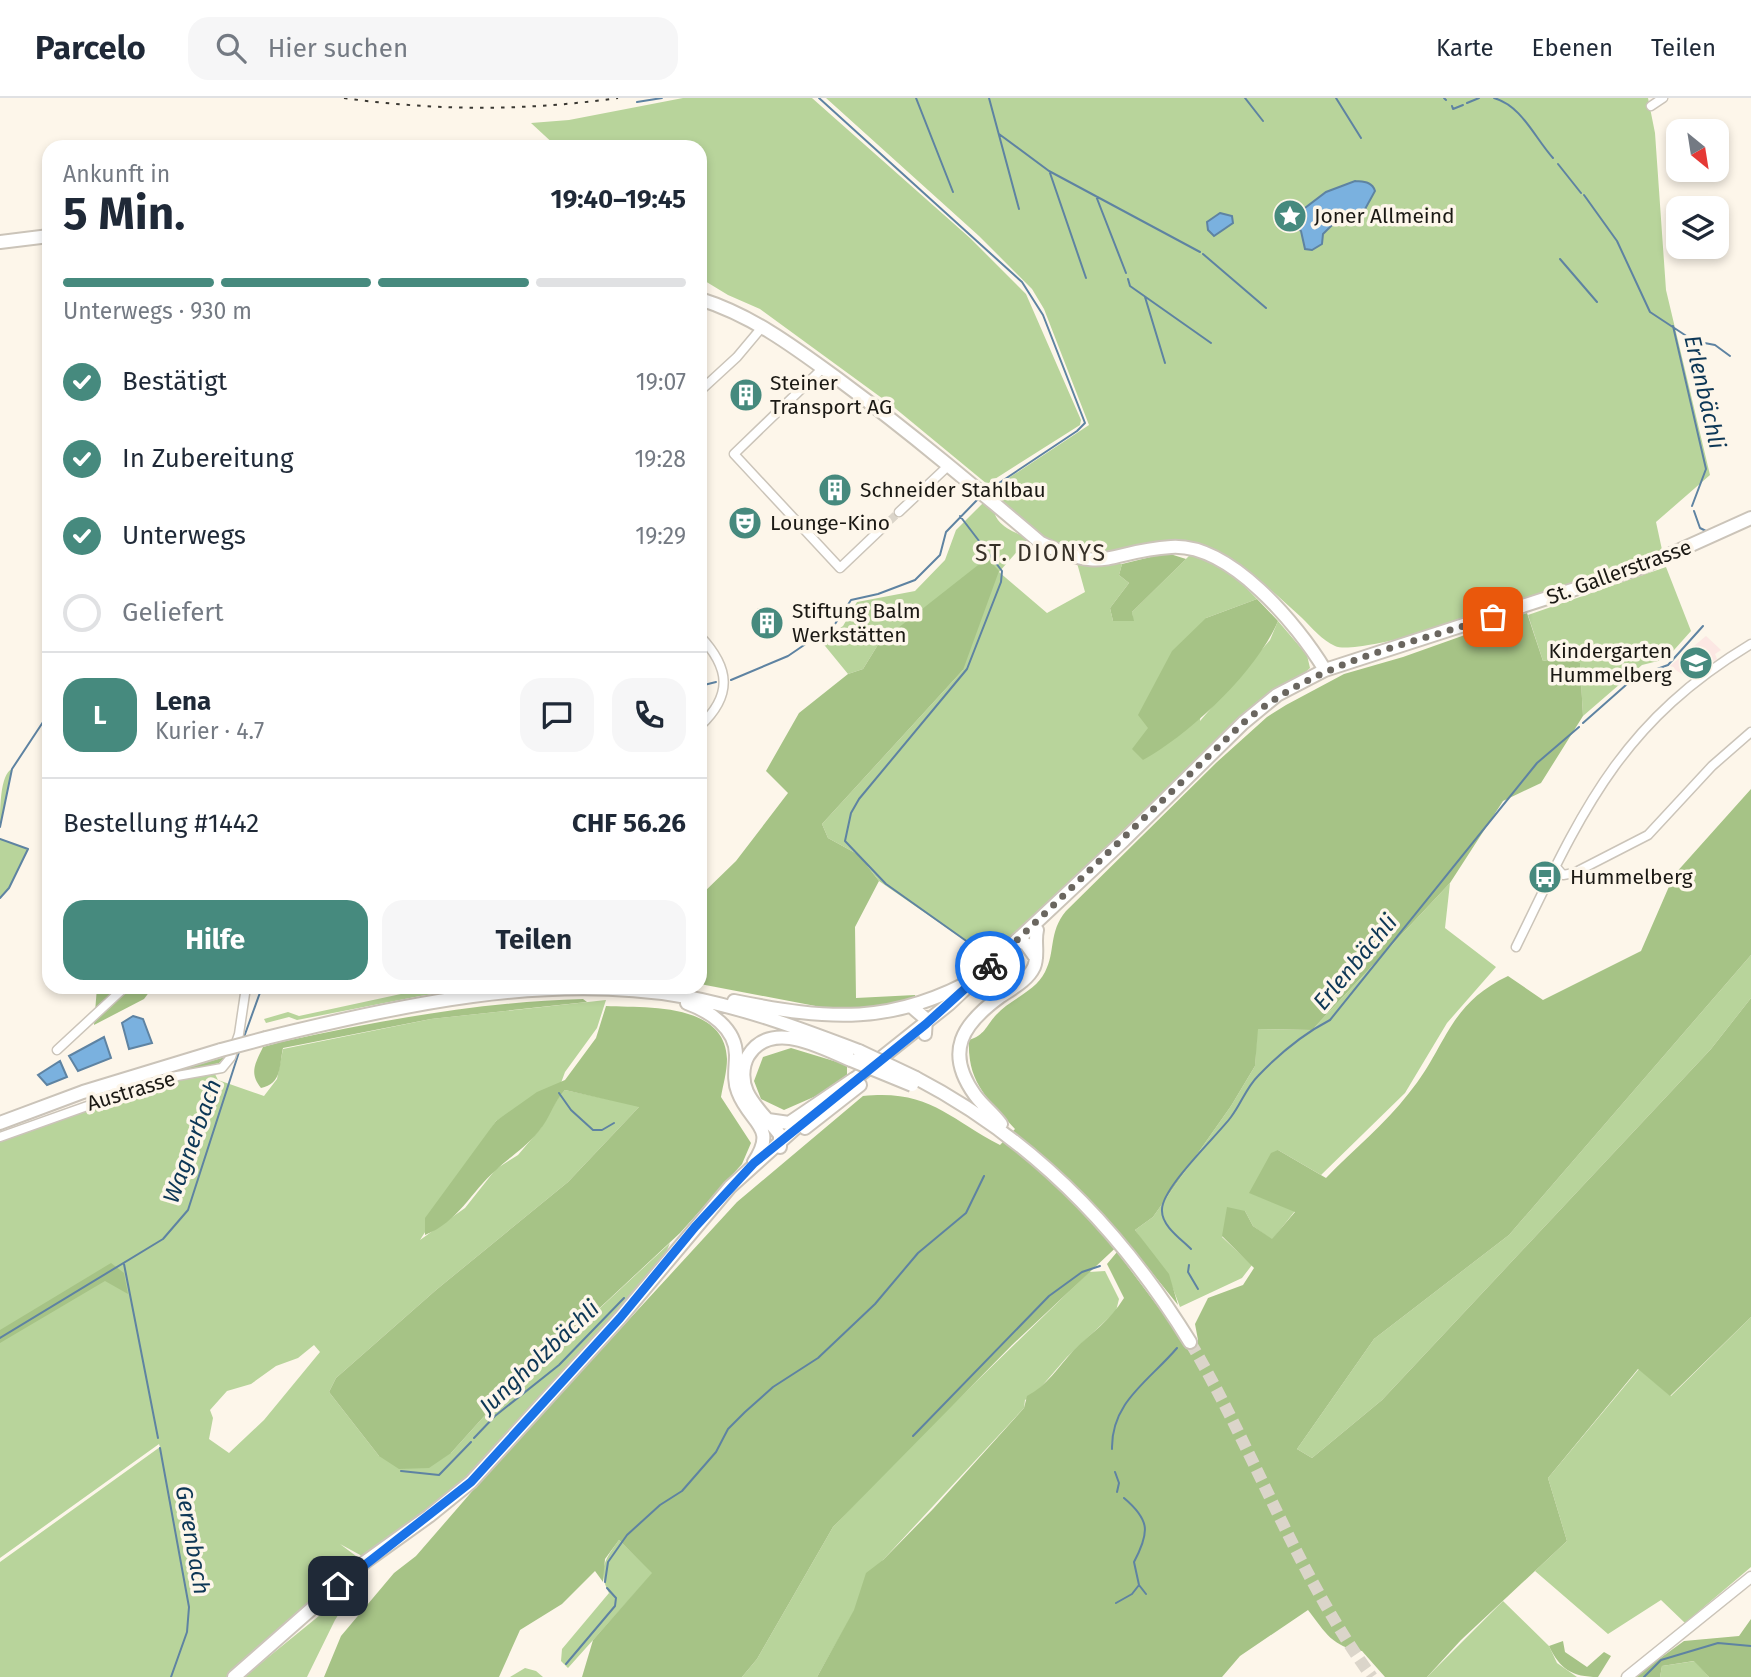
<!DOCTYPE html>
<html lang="de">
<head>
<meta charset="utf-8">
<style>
  body { margin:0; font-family:"Fira Sans",sans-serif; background:#f6f6f7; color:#1f2937; height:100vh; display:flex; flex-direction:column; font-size:26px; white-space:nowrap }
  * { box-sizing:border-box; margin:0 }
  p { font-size:23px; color:#747a83 }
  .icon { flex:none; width:38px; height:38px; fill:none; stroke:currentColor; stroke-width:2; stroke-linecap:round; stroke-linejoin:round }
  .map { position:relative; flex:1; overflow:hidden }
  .sheet { position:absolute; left:42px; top:42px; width:665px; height:854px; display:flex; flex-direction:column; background:#fff; border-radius:21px; box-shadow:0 4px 10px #0003 }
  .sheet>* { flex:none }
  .needle { width:46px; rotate:150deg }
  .buttons { position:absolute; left:1666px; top:21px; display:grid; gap:14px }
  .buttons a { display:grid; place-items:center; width:63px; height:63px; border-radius:14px; background:#fff; box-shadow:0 4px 10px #0003; font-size:35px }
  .pin { position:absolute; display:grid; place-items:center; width:60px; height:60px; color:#fff; margin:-30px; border-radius:14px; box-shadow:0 4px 10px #0006 }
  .courier { position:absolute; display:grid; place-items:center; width:70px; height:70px; margin:-35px; border:5px solid #1a73e8; border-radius:50%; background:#fff; color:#222; box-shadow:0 2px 9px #0007 }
  .overview em { font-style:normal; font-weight:700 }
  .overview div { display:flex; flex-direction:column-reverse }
  .overview { display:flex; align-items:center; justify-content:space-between; height:119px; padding:0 21px }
  h1 { font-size:46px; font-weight:700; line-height:52px }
  .bar { display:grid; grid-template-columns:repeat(4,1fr); gap:10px 7px; align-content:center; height:84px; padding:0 21px }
  .bar i { height:9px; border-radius:5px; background:#e0e1e3 }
  .bar .current { background:#468a7e }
  .bar p { grid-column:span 4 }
  .line { display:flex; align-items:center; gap:18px; padding:0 21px; border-top:2px solid #e0e1e3 }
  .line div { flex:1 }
  .round { display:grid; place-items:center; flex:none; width:74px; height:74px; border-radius:21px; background:#f6f6f7 }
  ol { padding:0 21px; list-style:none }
  li { display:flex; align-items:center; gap:21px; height:77px }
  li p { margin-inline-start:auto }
  li .icon { padding:7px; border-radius:50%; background:#468a7e; color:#fff; stroke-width:4 }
  li:last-child { color:#747a83 }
  li i { width:38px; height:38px; border:4px solid #e0e1e3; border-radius:50% }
  .primary-button { display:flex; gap:14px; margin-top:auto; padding:14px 21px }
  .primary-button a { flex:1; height:80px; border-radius:21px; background:#468a7e; color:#fff; font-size:28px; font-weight:700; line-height:80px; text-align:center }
  .primary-button a+a { background:#f6f6f7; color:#1f2937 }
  header { display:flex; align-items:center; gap:42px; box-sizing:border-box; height:98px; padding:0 35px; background:#fff; border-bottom:2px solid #e0e1e3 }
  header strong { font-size:33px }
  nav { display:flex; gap:38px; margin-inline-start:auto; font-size:24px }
  .search { width:490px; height:63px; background:#f6f6f7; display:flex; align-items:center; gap:18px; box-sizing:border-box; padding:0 24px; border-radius:21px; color:#747a83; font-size:26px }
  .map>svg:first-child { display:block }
  .education { fill:#fce7e3 }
  .green { fill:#b8d49b; fill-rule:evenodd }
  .forest { fill:#a6c386 }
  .water { fill:#7ab1df; stroke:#5e83a2; stroke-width:2 }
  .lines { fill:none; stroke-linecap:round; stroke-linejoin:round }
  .stream { stroke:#5e83a2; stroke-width:2 }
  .minor-tunnel { stroke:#dbd5ca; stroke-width:8; stroke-dasharray:8 4; stroke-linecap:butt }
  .trunk-tunnel { stroke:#dbd5ca; stroke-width:12; stroke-dasharray:12 6; stroke-linecap:butt }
  .minor-casing { stroke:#cbc4b9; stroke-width:11 }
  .tertiary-casing { stroke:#cbc4b9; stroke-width:13 }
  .primary-casing { stroke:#cbc4b9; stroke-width:16 }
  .trunk-casing { stroke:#cbc4b9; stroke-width:16 }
  .minor { stroke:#fff; stroke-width:8 }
  .tertiary { stroke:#fff; stroke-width:10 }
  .primary { stroke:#fff; stroke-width:12 }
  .trunk { stroke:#fff; stroke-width:12 }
  .rail { stroke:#3a3832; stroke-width:2; stroke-dasharray:3.5 7; stroke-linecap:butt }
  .trunk-bridge-casing { stroke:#cbc4b9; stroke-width:16; stroke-linecap:butt }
  .trunk-bridge { stroke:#fff; stroke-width:12 }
  .done { stroke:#6a665f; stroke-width:7; stroke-dasharray:0 12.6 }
  .route { stroke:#1a73e8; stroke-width:9 }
  .labels { text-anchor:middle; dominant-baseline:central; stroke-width:7; stroke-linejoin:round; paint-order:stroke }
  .poi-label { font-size:21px; fill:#1b1914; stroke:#fdf6ea; text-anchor:start }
  .street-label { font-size:21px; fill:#1b1914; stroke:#fdf6ea }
  .water-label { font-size:23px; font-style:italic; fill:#0d3756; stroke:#fdf6ea }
  .neighbourhood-label { font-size:23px; letter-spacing:2px; fill:#373128; stroke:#fdf6ea }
</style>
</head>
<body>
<header>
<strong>Parcelo</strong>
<div class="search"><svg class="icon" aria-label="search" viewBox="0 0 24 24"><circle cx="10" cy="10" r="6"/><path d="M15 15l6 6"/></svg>Hier suchen</div>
<nav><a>Karte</a><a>Ebenen</a><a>Teilen</a></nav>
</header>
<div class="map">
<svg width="1751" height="1579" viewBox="0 0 1751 1579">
  <rect width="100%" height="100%" fill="#fdf6ea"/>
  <path class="education" d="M1706,538l15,14 -6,4 2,5 -28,20 -19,-13z"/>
  <path class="green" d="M683,0h129l158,140 56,56 55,126 -1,5 -93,59 -97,-80 -130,-95 -32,-14 -28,-17v-131h-143l-26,-24 38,-3z
    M826,0h822l7,35 11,157 44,185 -54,47 8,37c-48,15 -299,101 -329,87 -13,-6 -23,-18 -33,-28 -27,-24 -66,-63 -102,-72 -19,-5 -43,2 -63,5 -78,11 -92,-13 -148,-60l100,-66 -45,-116 -12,-20 -53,-53z
    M985,403c9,5 8,12 13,19 8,10 20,14 31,18l-30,34 48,41 38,-21 -8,-29 45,1 -3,11 10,8 -19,25 3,13h20l-1,-9 59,-58 36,14 30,31 -51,19 -6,103 70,-81 8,-19 29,34 3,13 -300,273 -24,14 -107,-74 -20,-26 -31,-17 -6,-14 141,-154 -40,-59 -44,32 -16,26 -15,5 -27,-33 22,-15 14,-24 58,-11 30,-31 11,-30z
    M1666,469l25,64 -25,28 -24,6 -59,51 -3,-52 -17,-7 -20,4 -15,-46z
    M12,671l-12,57c0,-16 0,-52 12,-57z
    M0,741l28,10 -19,39 -9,10z
    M1450,785l-5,45 51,39 -49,56 -42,70 -84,82 -43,-25 17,61 -23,29 -19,-14 -8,-15 -23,26 30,28 -10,13 -62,29 -10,-26 -35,-51 18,-13 78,-111 24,-40 2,-37 55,1z
    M1751,857v43l-40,51 -329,351 -70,58 -15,-9 77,-110 135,-104z
    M482,889l-62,9 -123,24 -8,-3 -23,6 -2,-4 24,-7 11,4 125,-27z
    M606,902l-9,28 -32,44 -4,11 -65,38 -76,119 45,-32 31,-39 22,-14 23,-27 17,-30 7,-8 75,16 -72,76 -132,108 -100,88 -7,14 50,64 72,-3 36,-40 183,-170 -8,20 -196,216 -71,57 -33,20 -22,-12 20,15 -130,118h-230v-115l160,-115 -1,-3 -159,114v-421l166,-59 47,-8 5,10 46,16 13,-17 6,-30 148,-30zM314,1247l6,7 -56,68 -35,33 -20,-14 4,-21 -3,-8 17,-19 24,-7 25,-18 22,-8z
    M1105,1173l14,28 -3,12 -49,46 -32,37 -10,6 -1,8 -141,152 -66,117h-75l15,-18 76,-132 76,-80 180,-175z
    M1751,1219v250l-66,56 -24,-23 -53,34 -73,-63 32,-30 -19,-63 91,-109 32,27z
    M619,1442l34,33 -85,95 -7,-7 1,-12 47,-56c-12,-22 -4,-34 10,-53z
    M357,1487l-22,35 -28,57h-63z
    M1503,1503l46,45 8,17 20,14h-150z
    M1695,1563l14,16h-49l2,-11z
    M525,1570l11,3 7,6h-33z"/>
  <path class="forest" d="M1167,455l19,6 -54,53 2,9h-21l-3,-13 19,-25 -10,-8 3,-11z
    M987,460l12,13 -36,99 -141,154 6,14 31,17 20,26 -24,46 1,71 59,-3 1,6 -61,9 -29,-2 -126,-24v-88l36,-35 52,-68 -22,-22 33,-58 49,-39 15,-5 16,-26z
    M1257,501l21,22c-21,50 -88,113 -135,139l-11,-11 16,-21 -10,-13 34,-64 34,-33z
    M1527,515l16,48 20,-4 17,6 3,53 -42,67 -38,18 -53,82 -138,147 -54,-1 -3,37 -24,40 -78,111 -18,13 34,44 9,31 -53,-66 -113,106 -179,182 -76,132 -15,18h-160l11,-37 59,-67 -33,-33 -14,19 -2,23 -8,-11 -33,33 -42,26 -21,47h-175l17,-41 53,-63 22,-17 72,-83 249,-271 126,-106c66,-7 85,22 137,49l15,-16c-27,-30 -48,-46 -46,-89 16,-5 17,-14 27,-25 14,-16 39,-23 49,-43 11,-21 3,-39 21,-61l151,-149 50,-45 19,-12 58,-31 59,-17z
    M1751,691v166l-242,280 -135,104 -77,110 15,9 70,-58 329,-351 40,-51v319l-81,79 -32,-27 -90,109 19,63 -106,99 -34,37h-42l-23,-26c-30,-4 -36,-18 -54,-41l-68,46 -18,21h-405l37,-67 12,-37 17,-13 50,-51 91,-101 3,-12c20,-10 31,-29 47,-46 18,-18 36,-29 50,-52l-17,-34 10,-12 72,96 9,-8 -3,-16 13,-26 35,-13 11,-17 -32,-32 5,-29 18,4 8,15 19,13 23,-27 -46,-19 22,-40 7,-3 48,28c27,-28 59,-54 83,-85 38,-46 38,-88 99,-117l35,24 98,-49 33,-76z
    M97,889h56l-9,12 -50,26z
    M583,901l4,3 -156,17 -148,29c-4,18 -1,36 -22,40 -12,-15 -6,-24 2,-41l18,-5c102,-22 197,-40 302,-43z
    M606,908c40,2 119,-4 121,53 0,13 -4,26 -6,38l30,46 -9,21 -62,69 -193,180 -36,40 -22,15 -30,1 -20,-13 -50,-64 7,-14 100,-88 132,-108 71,-75 -74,-17c-11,11 -15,28 -26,41 -15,18 -27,24 -43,39 -25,22 -38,52 -71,65v-17l71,-97 41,-29 28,-12 31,-42z
    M791,950l56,17v10l-31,21 -32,14 -23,-11 -7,-18 9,-24z
    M225,959l-6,6 -102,27 3,-3z
    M111,1165l13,10 4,21 -23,-13 -105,62v-13z
    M1751,1521v58h-42l-15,-16 -32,5 -2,11h-26l50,-36 55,-5z
    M1563,1543l2,11 22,15 17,-15 7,4 -13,21c-26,0 -38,-8 -49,-31z"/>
  <path class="water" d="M1355,83c8,1 17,0 20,10l-11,20 -32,14 -9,9 -1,10 -10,6 -7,-1 -4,-18 -9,-6 1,-8 33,-25z
    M1220,115l12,3 1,7 -19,13 -6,-6 -1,-8z
    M133,918l10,3 9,24 -23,6 -7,-26z
    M104,939l7,21 -33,13 -9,-15z
    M60,963l7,16 -20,8 -9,-10z"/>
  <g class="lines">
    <path class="stream" d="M819,0l203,184 21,33 42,108 -8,8 -90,60
      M916,0l37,94
      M989,0l30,111
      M1245,0l18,23
      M1336,0l25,40
      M1444,0l2,2
      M1494,0c28,8 40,39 59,60
      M637,4l25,-4
      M1467,5l12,-5
      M1452,8l1,3 10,-4
      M999,36l50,37 151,81
      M1558,66l23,29
      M1050,75l36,105
      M1584,97l33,46 33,71 44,29 21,4 15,11
      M1096,98l30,77
      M1203,156l63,54
      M1560,161l37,43
      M1128,181l2,7 81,57
      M1145,199l20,66
      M1673,228l33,143 -14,37
      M1694,413l6,17 8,4
      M960,418l42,55 -1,11 -34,87 -108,130 -8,14 -6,28 41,43 93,66 2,7
      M731,582l57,-24 47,-32 16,-24 27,-6 37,-14 25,-25 6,-23 32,-33
      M700,588l16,-4
      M1583,625l52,-46 33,-12 35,-39
      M0,729l12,-58 37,-56
      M0,741l28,10 -19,39 -9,10
      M244,939l18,-50
      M559,995l12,17 22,20h9l12,-7
      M1191,1151c-10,-10 -29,-23 -29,-38 -2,-22 55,-75 69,-94 10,-13 15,-29 27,-41 21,-22 45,-42 72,-56l207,-257 42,-36
      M124,1166l34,174
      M1189,1167l-1,7 10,17
      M0,1240l163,-99 25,-29 51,-158
      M913,1338l136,-140 33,-24 18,-6
      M474,1340l21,-22 64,-51 65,-67
      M160,1350l29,159 -2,25 -16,45
      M1112,1351c-1,-47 37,-68 65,-101
      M401,1373l38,4 32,-33
      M1115,1374l4,11 -2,9
      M1124,1400c26,22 26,34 10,64l5,23 7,9
      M605,1484l3,-20 19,-27 33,-30 22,-14 34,-39 12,-23 17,-17 28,-25 45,-29 57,-54 43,-51 48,-40 18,-37
      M1116,1505l16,-9 7,-9
      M566,1566l49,-58 1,-8 -9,-10
      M1644,1579l17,-17 57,-17 33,3"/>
    <path class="minor-tunnel" d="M881,431l18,-17"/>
    <path class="trunk-tunnel" d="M1190,1244c65,109 106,232 182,335"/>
    <defs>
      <path id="minor" d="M1651,8l12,-8
        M823,270l-89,86 106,114 41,-39
        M700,293l37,-34 26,-31
        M899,414l49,-46
        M700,538c30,32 33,59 0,90
        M1556,769l7,8 11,-2 74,-38 64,-69 39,-34
        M1516,849c65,-133 102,-223 235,-303
        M57,952l68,-63
        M0,1039l166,-59 56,-10 9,-11 8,-23 7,-47"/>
      <path id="tertiary" d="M1627,1579l124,-100"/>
      <path id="primary" d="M0,144l49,-6
        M700,201c54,17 97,50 142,83 69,51 134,106 199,161 66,32 67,8 130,4 59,-4 126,77 154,123
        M846,988l103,-82 175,-164 119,-117 34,-28 48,-25 315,-102 111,-50
        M805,1030l55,-43
        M234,1579l131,-115 64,-46 42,-34 149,-164 110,-131 80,-72"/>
      <path id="trunk" d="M1017,842l9,4 10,14
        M734,903c95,19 158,25 246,-25
        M687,905c22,8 49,25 49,52 0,12 -3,25 2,37 12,32 40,34 16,70
        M912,909l14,12 -1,15
        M266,940c133,-33 279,-65 415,-42 62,11 120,33 178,55
        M916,980c117,61 205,152 274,264
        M768,1022l21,3 65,-44
        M0,1025l83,-31 138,-42
        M1001,1026c-8,-11 -18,-18 -26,-29 -31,-43 -13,-71 26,-99 12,-8 27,-16 33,-29 5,-12 0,-25 3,-37
        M780,1049v-12c-10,-14 -25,-26 -33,-43 -5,-11 -5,-25 1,-36 23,-38 74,-8 103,4"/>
    </defs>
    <use href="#minor" class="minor-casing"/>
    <use href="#tertiary" class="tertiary-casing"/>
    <use href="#primary" class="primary-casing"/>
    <use href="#trunk" class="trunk-casing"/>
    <use href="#minor" class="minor"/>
    <use href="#tertiary" class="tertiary"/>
    <use href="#primary" class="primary"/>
    <use href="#trunk" class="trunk"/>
    <path class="rail" d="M344,0c92,13 182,13 274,0"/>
    <defs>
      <path id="trunk-bridge" d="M221,952l45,-12
        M859,953l57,27
        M851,962l61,25"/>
    </defs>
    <use href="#trunk-bridge" class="trunk-bridge-casing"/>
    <use href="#trunk-bridge" class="trunk-bridge"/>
  </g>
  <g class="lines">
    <path class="done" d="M990,868l253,-243c71,-61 163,-78 250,-106"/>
    <path class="route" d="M338,1488l133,-104 149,-164 75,-91 59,-64 172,-139 64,-58"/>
  </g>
  <defs>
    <symbol id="sight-disc" viewBox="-11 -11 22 22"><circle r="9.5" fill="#468a7e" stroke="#fdf6ea"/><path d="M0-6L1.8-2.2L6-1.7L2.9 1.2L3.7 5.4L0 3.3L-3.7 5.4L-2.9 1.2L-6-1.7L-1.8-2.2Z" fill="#fff"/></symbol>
    <symbol id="building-disc" viewBox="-11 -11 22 22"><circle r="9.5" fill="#468a7e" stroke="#fdf6ea"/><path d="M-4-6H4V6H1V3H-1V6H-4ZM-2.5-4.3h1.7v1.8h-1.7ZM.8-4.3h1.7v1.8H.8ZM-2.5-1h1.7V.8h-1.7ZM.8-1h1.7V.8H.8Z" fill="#fff"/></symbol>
    <symbol id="theatre-disc" viewBox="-11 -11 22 22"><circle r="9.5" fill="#468a7e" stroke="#fdf6ea"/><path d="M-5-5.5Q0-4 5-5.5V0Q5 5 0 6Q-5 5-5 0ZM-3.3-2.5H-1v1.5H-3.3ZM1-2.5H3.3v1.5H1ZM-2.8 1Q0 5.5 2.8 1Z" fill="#fff"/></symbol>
    <symbol id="school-disc" viewBox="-11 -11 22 22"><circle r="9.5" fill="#468a7e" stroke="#fdf6ea"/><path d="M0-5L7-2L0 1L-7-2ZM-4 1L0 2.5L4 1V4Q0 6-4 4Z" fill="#fff"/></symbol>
    <symbol id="bus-disc" viewBox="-11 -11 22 22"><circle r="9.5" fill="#468a7e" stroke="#fdf6ea"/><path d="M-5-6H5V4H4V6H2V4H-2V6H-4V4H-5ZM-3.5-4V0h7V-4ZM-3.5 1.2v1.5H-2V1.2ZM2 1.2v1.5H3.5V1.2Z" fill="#fff"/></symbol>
  </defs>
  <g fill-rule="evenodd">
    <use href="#sight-disc" x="1271" y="99" width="38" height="38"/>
    <use href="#building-disc" x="727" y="278" width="38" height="38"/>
    <use href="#building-disc" x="816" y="373" width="38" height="38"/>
    <use href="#theatre-disc" x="726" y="406" width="38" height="38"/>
    <use href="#building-disc" x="748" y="506" width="38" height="38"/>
    <use href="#school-disc" x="1677" y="546" width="38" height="38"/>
    <use href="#bus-disc" x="1526" y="760" width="38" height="38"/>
  </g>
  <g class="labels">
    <g class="poi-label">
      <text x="1314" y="118">Joner Allmeind</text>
      <text x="770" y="285">Steiner<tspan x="770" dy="24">Transport AG</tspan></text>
      <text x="860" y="392">Schneider Stahlbau</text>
      <text x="770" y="425">Lounge-Kino</text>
      <text x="792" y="513">Stiftung Balm<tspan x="792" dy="24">Werkstätten</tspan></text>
      <text x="1672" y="553" text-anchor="end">Kindergarten<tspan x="1672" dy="24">Hummelberg</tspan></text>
      <text x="1570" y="779">Hummelberg</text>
    </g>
    <g class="street-label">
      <text transform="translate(1619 474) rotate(-20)">St. Gallerstrasse</text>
      <text transform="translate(131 993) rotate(-17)">Austrasse</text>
    </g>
    <g class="water-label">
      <text transform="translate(1705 294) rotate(77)">Erlenbächli</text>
      <text transform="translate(1355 864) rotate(-50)">Erlenbächli</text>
      <text transform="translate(192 1043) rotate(-70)">Wagnerbach</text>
      <text transform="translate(539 1259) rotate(-43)">Jungholzbächli</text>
      <text transform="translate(193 1442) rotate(80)">Gerenbach</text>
    </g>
    <g class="neighbourhood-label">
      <text x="1041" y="455">ST. DIONYS</text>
    </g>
  </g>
</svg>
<div class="buttons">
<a><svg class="needle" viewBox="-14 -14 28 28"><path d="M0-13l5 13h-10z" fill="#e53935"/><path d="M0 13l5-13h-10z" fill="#747a83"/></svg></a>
<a><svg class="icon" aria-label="layers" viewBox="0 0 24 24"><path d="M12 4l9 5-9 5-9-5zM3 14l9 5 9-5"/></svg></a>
</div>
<div class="pin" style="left:1493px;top:519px;background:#ea580c"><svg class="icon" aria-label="bag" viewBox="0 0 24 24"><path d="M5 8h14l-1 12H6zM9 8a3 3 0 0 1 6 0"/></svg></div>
<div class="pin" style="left:338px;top:1488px;background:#1f2937"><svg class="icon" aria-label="home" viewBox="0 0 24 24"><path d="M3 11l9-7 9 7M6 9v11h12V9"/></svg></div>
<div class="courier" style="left:990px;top:868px"><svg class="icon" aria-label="bike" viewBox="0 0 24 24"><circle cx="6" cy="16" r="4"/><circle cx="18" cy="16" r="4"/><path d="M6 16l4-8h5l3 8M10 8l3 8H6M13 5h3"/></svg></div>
<section class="sheet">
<div class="overview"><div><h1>5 Min.</h1><p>Ankunft in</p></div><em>19:40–19:45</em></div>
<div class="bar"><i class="current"></i><i class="current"></i><i class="current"></i><i></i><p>Unterwegs · 930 m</p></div>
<ol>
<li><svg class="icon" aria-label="check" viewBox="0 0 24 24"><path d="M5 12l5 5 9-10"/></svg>Bestätigt<p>19:07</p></li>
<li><svg class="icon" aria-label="check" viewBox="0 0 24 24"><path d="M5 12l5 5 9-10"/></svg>In Zubereitung<p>19:28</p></li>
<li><svg class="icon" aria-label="check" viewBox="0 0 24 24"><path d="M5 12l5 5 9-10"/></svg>Unterwegs<p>19:29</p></li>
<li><i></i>Geliefert</li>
</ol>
<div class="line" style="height:126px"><b class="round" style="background:#468a7e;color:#fff">L</b><div><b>Lena</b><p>Kurier · 4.7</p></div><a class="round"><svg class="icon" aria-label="chat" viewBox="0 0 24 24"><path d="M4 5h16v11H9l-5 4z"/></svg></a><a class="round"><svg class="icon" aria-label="phone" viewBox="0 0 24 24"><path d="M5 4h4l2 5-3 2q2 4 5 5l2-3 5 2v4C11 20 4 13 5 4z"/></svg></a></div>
<div class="line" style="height:91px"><div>Bestellung #1442</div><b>CHF 56.26</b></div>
<div class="primary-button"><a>Hilfe</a><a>Teilen</a></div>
</section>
</div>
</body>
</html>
